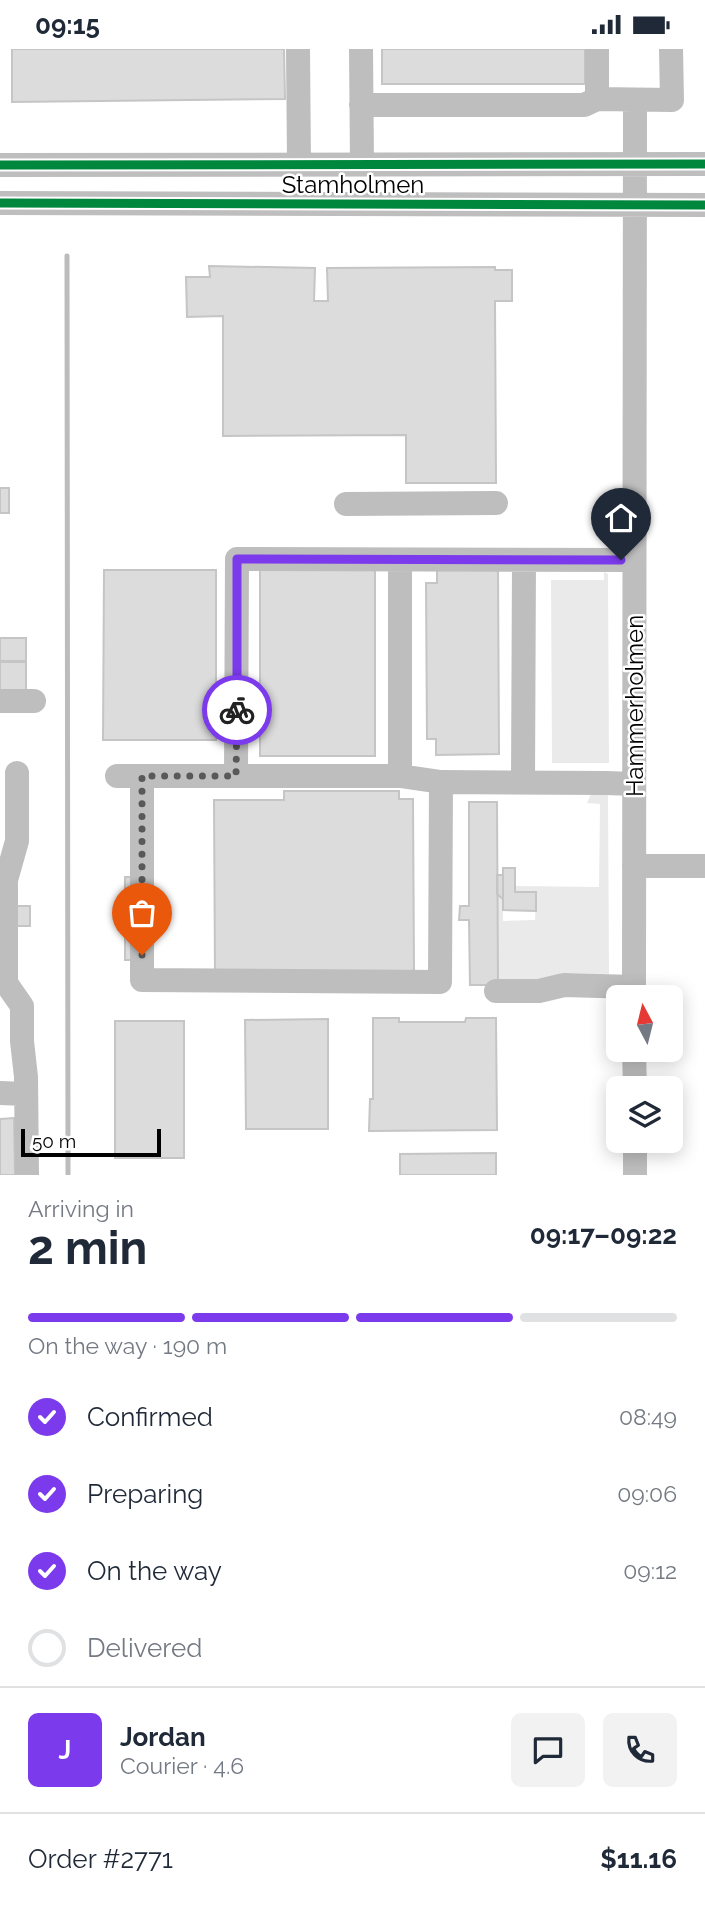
<!DOCTYPE html>
<html lang="en">
<head>
<meta charset="utf-8">
<style>
  body { margin:0; font-family:Raleway,sans-serif; background:#f2f2f3; color:#1f2937; height:100vh; display:flex; flex-direction:column; font-size:26px; white-space:nowrap }
  * { box-sizing:border-box; margin:0 }
  p { font-size:23px; color:#747a83 }
  .icon { flex:none; width:38px; height:38px; fill:none; stroke:currentColor; stroke-width:2; stroke-linecap:round; stroke-linejoin:round }
  .map { position:relative; height:1126px; overflow:hidden }
  .panel { display:flex; flex-direction:column; background:#fff; flex:1 }
  .panel>* { flex:none }
  .needle { width:46px; rotate:353deg }
  .tools { position:absolute; left:606px; top:936px; display:grid; gap:14px }
  .tools a { display:grid; place-items:center; width:77px; height:77px; border-radius:10px; background:#fff; box-shadow:0 4px 18px #0003; font-size:35px }
  .scale { position:absolute; left:21px; bottom:18px; width:140px; box-sizing:border-box; padding-left:7px; border:4px solid #000; border-top:0; font-size:19px; line-height:24px; white-space:nowrap; color:#000; -webkit-text-stroke:5px #fff; paint-order:stroke }
  .pin { position:absolute; display:grid; place-items:center; width:60px; height:60px; color:#fff; margin:-72px -30px; border-radius:50% 50% 50% 0; rotate:-45deg; box-shadow:0 0 7px #0007 }
  .pin .icon { rotate:45deg }
  .courier { position:absolute; display:grid; place-items:center; width:70px; height:70px; margin:-35px; border:5px solid #7c3aed; border-radius:50%; background:#fff; color:#222; box-shadow:0 2px 9px #0007 }
  .summary em { font-style:normal; font-weight:700 }
  .summary div { display:flex; flex-direction:column-reverse }
  .summary { display:flex; align-items:center; justify-content:space-between; height:119px; padding:0 28px }
  h1 { font-size:46px; font-weight:700; line-height:52px }
  .bar { display:grid; grid-template-columns:repeat(4,1fr); gap:10px 7px; align-content:center; height:84px; padding:0 28px }
  .bar i { height:9px; border-radius:5px; background:#e0e1e3 }
  .bar .on { background:#7c3aed }
  .bar p { grid-column:span 4 }
  .line { display:flex; align-items:center; gap:18px; padding:0 28px; border-top:2px solid #e0e1e3 }
  .line div { flex:1 }
  .round { display:grid; place-items:center; flex:none; width:74px; height:74px; border-radius:10px; background:#f2f2f3 }
  ol { padding:0 28px; list-style:none }
  li { display:flex; align-items:center; gap:21px; height:77px }
  li p { margin-inline-start:auto }
  li .icon { padding:7px; border-radius:50%; background:#7c3aed; color:#fff; stroke-width:4 }
  li:last-child { color:#747a83 }
  li i { width:38px; height:38px; border:4px solid #e0e1e3; border-radius:50% }
  .status { display:flex; justify-content:space-between; align-items:center; height:49px; padding:0 35px; background:#fff; direction:ltr }
  .status svg { height:19px; fill:currentColor }
  .map>svg:first-child { display:block }
  .green { fill:#eaeaea }
  .lines { fill:none; stroke-linecap:round; stroke-linejoin:round }
  .stream { stroke:#bcbcbc; stroke-width:5 }
  .building { fill:#dcdcdc; stroke:#c5c5c5; stroke-width:2 }
  .minor { stroke:#bebebe; stroke-width:24 }
  .cycleway-casing { stroke:#fff; stroke-width:13 }
  .cycleway { stroke:#00873e; stroke-width:9 }
  .done { stroke:#595959; stroke-width:7; stroke-dasharray:0 12.6 }
  .route { stroke:#7c3aed; stroke-width:9 }
  .labels { text-anchor:middle; dominant-baseline:central; stroke-width:5; stroke-linejoin:round; paint-order:stroke }
  .street-label { font-size:24px; fill:#000; stroke:#fff }
</style>
</head>
<body>
<div class="status"><b>09:15</b><svg viewBox="0 0 49 12"><path d="M0 12V9h3v3zM5 12V6h3v6zM10 12V3h3v9zM15 12V0h3v12zM26 1h20v11H26zM47 4h2v5h-2z"/></svg></div>
<div class="map">
<svg width="705" height="1126" viewBox="0 0 705 1126">
  <rect width="100%" height="100%" fill="#fff"/>
  <path class="green" d="M604,523l4,2 1,189h-57l-1,-183h53z
    M592,743h16l1,182 -48,-1 -20,10h-43l-1,-89 6,5v22l32,-1 1,-28h-21v-6l84,1 1,-83 -13,-1z"/>
  <g class="lines">
    <path class="stream" d="M67,207l1,919"/>
  </g>
  <path class="building" d="M12,0h272l1,50 -273,3z
    M382,0h203v35h-203z
    M209,217l106,2 -1,33h14l-1,-33 168,-1v3h17v31h-17l1,182h-90v-48l-183,1v-120l-36,1 -1,-40h24z
    M0,439h9v25h-9z
    M437,520h61l1,185 -63,1v-16h-9l-1,-156h11z
    M104,521h112v170h-113z
    M260,521h115v186h-115z
    M0,589h26v23h-26z
    M0,613h26v28h-26z
    M284,742h115v8h14l1,173 -199,1 -1,-173h70z
    M469,753h28l1,183h-28l-1,-65h-10l1,-14h9z
    M503,819h12v24h21v19l-33,-1z
    M497,826h6v24l-6,-5z
    M125,828h11v83h-11z
    M14,857h16v20h-16z
    M373,969h26v4h66l1,-4h30l1,112 -128,1 1,-32h3z
    M328,970v110h-82l-1,-109z
    M115,972h69v137h-69z
    M14,1069l1,57h-15v-56z
    M496,1104v22h-96v-21z"/>
  <g class="lines">
    <path class="minor" d="M298,0l1,115
      M361,0l1,115
      M597,0v50l75,1 -1,-51
      M361,56h223l13,-6
      M0,116l705,-1
      M0,154l705,2
      M346,455l150,-1
      M400,511v216
      M0,652h34
      M117,727h283l41,6 165,1 28,1
      M142,727v204l298,2 1,-200
      M236,727l1,-217 397,1
      M523,733l1,-222
      M634,817h71
      M0,934h6v-103l11,-39v-68
      M6,934l16,23v35l4,36 1,98
      M496,942h43l25,-6 70,2
      M634,948l1,-897
      M634,1001l1,39
      M0,1044l26,1
      M635,1126v-34"/>
    <defs>
      <path id="cycleway" d="M0,116l705,-1
        M0,154l705,2"/>
    </defs>
    <use href="#cycleway" class="cycleway-casing"/>
    <use href="#cycleway" class="cycleway"/>
  </g>
  <g class="lines">
    <path class="done" d="M142,906v-179h94l1,-66"/>
    <path class="route" d="M237,661v-151l384,1"/>
  </g>
  <g class="labels">
    <g class="street-label">
      <text x="353" y="135">Stamholmen</text>
      <text transform="translate(634 657) rotate(-90)">Hammerholmen</text>
    </g>
  </g>
</svg>
<div class="tools">
<a><svg class="needle" viewBox="-14 -14 28 28"><path d="M0-13l5 13h-10z" fill="#e53935"/><path d="M0 13l5-13h-10z" fill="#747a83"/></svg></a>
<a><svg class="icon" aria-label="layers" viewBox="0 0 24 24"><path d="M12 4l9 5-9 5-9-5zM3 14l9 5 9-5"/></svg></a>
</div>
<div class="scale">50 m</div>
<div class="pin" style="left:142px;top:906px;background:#ea580c"><svg class="icon" aria-label="bag" viewBox="0 0 24 24"><path d="M5 8h14l-1 12H6zM9 8a3 3 0 0 1 6 0"/></svg></div>
<div class="pin" style="left:621px;top:511px;background:#1f2937"><svg class="icon" aria-label="home" viewBox="0 0 24 24"><path d="M3 11l9-7 9 7M6 9v11h12V9"/></svg></div>
<div class="courier" style="left:237px;top:661px"><svg class="icon" aria-label="bike" viewBox="0 0 24 24"><circle cx="6" cy="16" r="4"/><circle cx="18" cy="16" r="4"/><path d="M6 16l4-8h5l3 8M10 8l3 8H6M13 5h3"/></svg></div>
</div>
<section class="panel">
<div class="summary"><div><h1>2 min</h1><p>Arriving in</p></div><em>09:17–09:22</em></div>
<div class="bar"><i class="on"></i><i class="on"></i><i class="on"></i><i></i><p>On the way · 190 m</p></div>
<ol>
<li><svg class="icon" aria-label="check" viewBox="0 0 24 24"><path d="M5 12l5 5 9-10"/></svg>Confirmed<p>08:49</p></li>
<li><svg class="icon" aria-label="check" viewBox="0 0 24 24"><path d="M5 12l5 5 9-10"/></svg>Preparing<p>09:06</p></li>
<li><svg class="icon" aria-label="check" viewBox="0 0 24 24"><path d="M5 12l5 5 9-10"/></svg>On the way<p>09:12</p></li>
<li><i></i>Delivered</li>
</ol>
<div class="line" style="height:126px"><b class="round" style="background:#7c3aed;color:#fff">J</b><div><b>Jordan</b><p>Courier · 4.6</p></div><a class="round"><svg class="icon" aria-label="chat" viewBox="0 0 24 24"><path d="M4 5h16v11H9l-5 4z"/></svg></a><a class="round"><svg class="icon" aria-label="phone" viewBox="0 0 24 24"><path d="M5 4h4l2 5-3 2q2 4 5 5l2-3 5 2v4C11 20 4 13 5 4z"/></svg></a></div>
<div class="line" style="height:91px"><div>Order #2771</div><b>$11.16</b></div>
</section>
</body>
</html>
